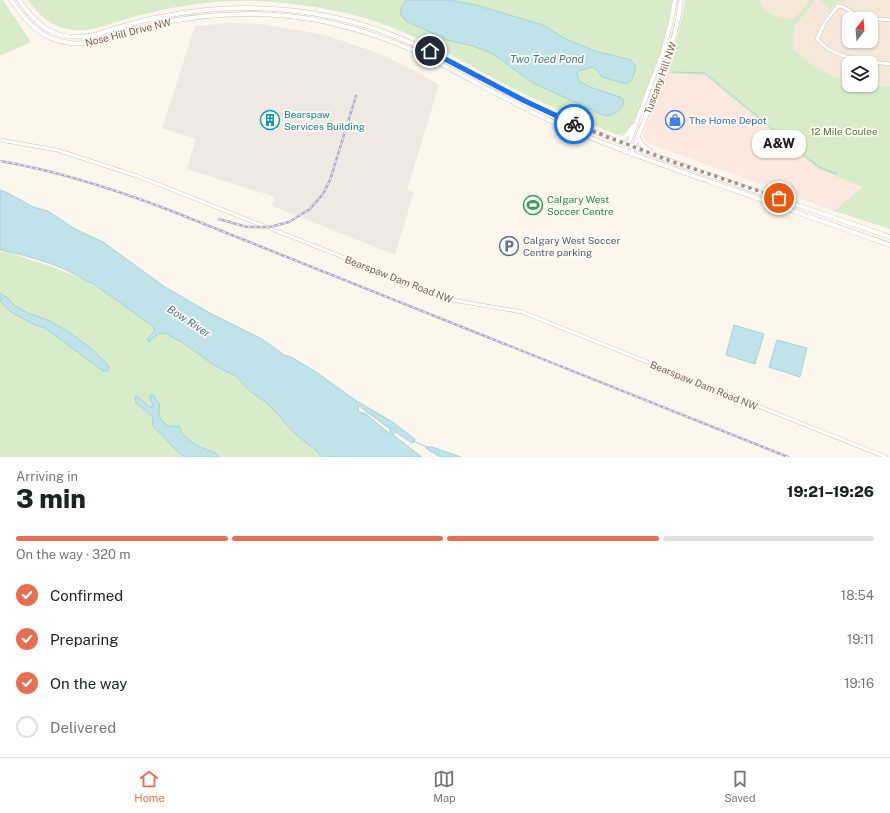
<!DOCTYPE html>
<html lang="en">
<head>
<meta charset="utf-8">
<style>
  body { margin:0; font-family:"Public Sans",sans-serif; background:#f2f2f2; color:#202124; height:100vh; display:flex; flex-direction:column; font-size:15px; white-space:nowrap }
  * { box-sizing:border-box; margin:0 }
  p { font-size:13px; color:#757577 }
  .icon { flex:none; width:22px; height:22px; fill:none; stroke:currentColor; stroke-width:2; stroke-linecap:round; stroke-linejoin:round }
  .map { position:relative; height:457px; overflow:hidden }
  .panel { display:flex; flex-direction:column; background:#fff; flex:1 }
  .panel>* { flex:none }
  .needle { width:26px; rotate:17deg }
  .tools { position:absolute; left:842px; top:12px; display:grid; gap:8px }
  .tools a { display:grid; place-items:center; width:36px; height:36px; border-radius:8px; background:#fff; box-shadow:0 1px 3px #0004; font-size:20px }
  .pin { position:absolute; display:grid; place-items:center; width:34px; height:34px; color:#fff; margin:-17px; border:2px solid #fff; border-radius:50%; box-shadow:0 1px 4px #0007 }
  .courier { position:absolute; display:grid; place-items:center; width:40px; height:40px; margin:-20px; border:3px solid #1a73e8; border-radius:50%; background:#fff; color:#222; box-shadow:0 1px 5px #0007 }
  .bubble { position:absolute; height:28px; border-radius:12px; background:#fff; box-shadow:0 1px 3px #0004; font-size:13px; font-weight:800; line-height:28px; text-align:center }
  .overview em { font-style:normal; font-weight:800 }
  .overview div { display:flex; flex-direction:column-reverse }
  .overview { display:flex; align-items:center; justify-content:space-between; height:68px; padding:0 16px }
  h1 { font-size:26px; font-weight:800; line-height:30px }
  .bar { display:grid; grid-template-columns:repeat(4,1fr); gap:6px 4px; align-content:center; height:48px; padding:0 16px }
  .bar i { height:5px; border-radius:3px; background:#e0e0e0 }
  .bar .current { background:#e76f51 }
  .bar p { grid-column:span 4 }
  ol { padding:0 16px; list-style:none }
  li { display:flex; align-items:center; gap:12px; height:44px }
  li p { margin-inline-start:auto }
  li .icon { padding:4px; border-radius:50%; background:#e76f51; color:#fff; stroke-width:4 }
  li:last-child { color:#757577 }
  li i { width:22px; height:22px; border:2px solid #e0e0e0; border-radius:50% }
  .tab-bar { display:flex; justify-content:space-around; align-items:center; height:56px; border-top:1px solid #e0e0e0; background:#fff; font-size:11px; color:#757577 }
  .tab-bar a { display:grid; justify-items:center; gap:2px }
  .tab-bar .current { color:#e76f51 }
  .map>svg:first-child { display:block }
  .residential { fill:#f5e8da; fill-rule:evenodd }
  .commercial { fill:#fde8e0 }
  .industrial { fill:#efe9e4 }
  .green { fill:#d8ecc9 }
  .water { fill:#bfe3e8; stroke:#a5d3da; fill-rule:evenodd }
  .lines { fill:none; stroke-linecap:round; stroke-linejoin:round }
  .stream { stroke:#a5d3da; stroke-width:1 }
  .street-casing { stroke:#d1beb0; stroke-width:4 }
  .secondary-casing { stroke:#d6c0b0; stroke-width:5 }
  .street { stroke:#fff; stroke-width:3 }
  .secondary { stroke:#fff; stroke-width:4 }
  .rail-casing { stroke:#b9a8c9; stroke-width:2.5 }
  .rail { stroke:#fffaf3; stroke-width:1; stroke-dasharray:3; stroke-linecap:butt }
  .done { stroke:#a89285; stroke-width:4; stroke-dasharray:0 7.2 }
  .route { stroke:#1a73e8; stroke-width:5 }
  .labels { text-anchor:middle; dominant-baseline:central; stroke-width:3.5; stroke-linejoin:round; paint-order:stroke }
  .street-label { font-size:10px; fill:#7a5c4d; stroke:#fffaf3 }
  .culture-label { font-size:10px; fill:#0d838f; stroke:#fffaf3; text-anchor:start }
  .shop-label { font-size:10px; fill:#366cbe; stroke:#fffaf3; text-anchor:start }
  .park-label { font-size:10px; fill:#537a41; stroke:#fffaf3 }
  .leisure-label { font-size:10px; fill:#27864d; stroke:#fffaf3; text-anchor:start }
  .service-label { font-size:10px; fill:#4e5e75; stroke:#fffaf3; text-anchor:start }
  .water-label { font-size:11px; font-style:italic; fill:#437c86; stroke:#fffaf3 }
</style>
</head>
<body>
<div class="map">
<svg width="890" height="457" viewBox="0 0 890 457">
  <rect width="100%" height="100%" fill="#fdf6ec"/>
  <path class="residential" d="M761,0h129v87l-19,-3v-21h-22v17l-14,-1 -27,-17 -14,-11 -6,-32 -12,-2 -11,-6zM849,19h22v22h-22z"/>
  <path class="commercial" d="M666,73l3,1 35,1 114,94 45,19 -29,23 -187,-68 -4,-7z"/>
  <path class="industrial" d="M229,23l33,1 63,11 53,18 39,19 22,13 -32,105 7,2 -19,63 -123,-49 3,-9 -88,-28 9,-30 -34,-11 33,-102z"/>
  <path class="green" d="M0,0h3l28,42 -31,14z
    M28,0h644l-4,28 -12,39 -15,38 -11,24 -9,6 -6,-1c-37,-15 -74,-31 -109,-49 -48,-26 -96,-55 -149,-69 -33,-9 -66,-13 -100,-15 -39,-1 -79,4 -116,14 -19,4 -49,18 -68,15 -21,-3 -33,-13 -45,-30z
    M685,0h76c2,15 18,18 31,19l8,-6 9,-13h6l-20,26 -3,14 2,10 14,12 27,16 14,2v5h22v-1l19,3v142l-56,-18 28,-24 -44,-18 -114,-94 -35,-1 -3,-1c9,-25 15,-48 19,-73z
    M818,0h28l-2,2h-7l-7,8z
    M0,252l10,1 37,12 34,13 23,13 136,83 87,83h-327z"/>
  <path class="water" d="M408,0h42l26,5 67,20 21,13 31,13 36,9 5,6c-2,7 -3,16 -10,18l-24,-7 -7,-9 -4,-1 -12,4 -2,3 2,7 11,6 30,10 4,3c0,9 -10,16 -19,16l-72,-33 -40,-29 -20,-8 -26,-6 -41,-19c-7,-7 -7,-12 -1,-20z
    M0,190l8,3 25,14 15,4 27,18 28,13 62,45 43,25 54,27 22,16 7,2 25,15 39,28 36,21 24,18 -1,3 -2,1 -15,-10 -2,-1 -2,3 29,22h-100l-5,-6 -22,-17 -14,-16 -14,-15 -16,-11 -15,-16 -21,-10 -30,-22 -20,-11 -7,1 -9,8 -2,-3 7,-7v-5l-12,-8 -17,-13 -33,-23 -4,-1c-25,-17 -58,-26 -88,-32zM359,405l5,5 26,19v5l-24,-20 -6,-2 -2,-2z
    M0,293l8,5 6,7 14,8 22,8 19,11 23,17 17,17 -1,5h-5l-58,-43 -10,-3 -24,-13 -11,-11z
    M734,325l30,9 -9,30 -29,-9z
    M777,340l30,8 -7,29 -31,-10z
    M154,395l2,5 4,4c-3,9 0,18 9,22 4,1 7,-1 10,0l3,8 14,11 21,9 2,3h-34l-5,-3 -28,-29c0,-2 1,-4 1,-6 0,-4 -14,-13 -17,-16l-1,-6h3l13,11 2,-4 -3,-5v-3z
    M426,447h6l29,10h-21l-13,-8z"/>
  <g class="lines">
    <path class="stream" d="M673,72l32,1 114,94 18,7
      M413,441l14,6"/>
    <defs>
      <path id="street" d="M890,20c-12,-1 -24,-1 -35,-6 -6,-3 -10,-8 -17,-8l-13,16 -8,17c16,20 49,22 73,25
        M0,140l57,10 80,26 315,124 70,12 364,145"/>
      <path id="secondary" d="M11,0c16,22 30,40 59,43 26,3 53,-11 78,-17 59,-14 120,-16 179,-4 31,7 61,17 90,30 48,23 94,52 143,73 50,22 100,39 151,57 60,21 119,42 179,63
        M19,0c21,30 39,42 76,35 21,-7 43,-14 65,-18 83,-17 171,-10 249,25 33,14 65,33 97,50 25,13 51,24 77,35 101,42 205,74 307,110
        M638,137l3,7 9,7
        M616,140l9,-3 8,-11
        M625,152l38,-100 8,-31 4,-21
        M631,154c19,-48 44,-102 50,-154"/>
    </defs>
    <use href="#street" class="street-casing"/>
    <use href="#secondary" class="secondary-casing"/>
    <use href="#street" class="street"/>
    <use href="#secondary" class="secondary"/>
    <defs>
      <path id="rail" d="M0,161c58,10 114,28 169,49l619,247
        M219,219l28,8h23l19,-5 21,-13 13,-15 7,-14 26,-84"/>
    </defs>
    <use href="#rail" class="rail-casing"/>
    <use href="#rail" class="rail"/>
  </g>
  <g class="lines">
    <path class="done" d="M574,124l94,36 111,38"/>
    <path class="route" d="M430,51l95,50 49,23"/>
  </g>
  <defs>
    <symbol id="building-ring" viewBox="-11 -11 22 22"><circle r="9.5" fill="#fffaf3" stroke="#0f9aa8" stroke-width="1.5"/><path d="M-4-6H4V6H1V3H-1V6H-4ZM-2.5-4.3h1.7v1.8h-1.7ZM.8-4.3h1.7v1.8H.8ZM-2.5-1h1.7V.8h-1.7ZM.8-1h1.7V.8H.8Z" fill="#0f9aa8"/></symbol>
    <symbol id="shop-ring" viewBox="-11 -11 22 22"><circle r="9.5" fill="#fffaf3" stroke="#3f7fe0" stroke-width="1.5"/><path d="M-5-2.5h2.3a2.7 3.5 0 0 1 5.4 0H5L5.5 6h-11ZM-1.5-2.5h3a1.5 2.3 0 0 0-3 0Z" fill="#3f7fe0"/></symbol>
    <symbol id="stadium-ring" viewBox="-11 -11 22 22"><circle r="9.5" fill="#fffaf3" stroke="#2e9e5b" stroke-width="1.5"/><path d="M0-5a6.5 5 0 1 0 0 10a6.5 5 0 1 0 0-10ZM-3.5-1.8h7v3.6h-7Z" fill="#2e9e5b"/></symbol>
    <symbol id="parking-ring" viewBox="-11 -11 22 22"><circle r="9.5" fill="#fffaf3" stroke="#5c6f8a" stroke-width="1.5"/><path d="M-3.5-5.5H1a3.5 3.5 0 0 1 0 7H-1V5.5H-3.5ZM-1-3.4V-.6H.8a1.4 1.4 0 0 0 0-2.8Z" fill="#5c6f8a"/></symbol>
  </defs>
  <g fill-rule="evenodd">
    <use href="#building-ring" x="259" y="109" width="22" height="22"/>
    <use href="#shop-ring" x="664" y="109" width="22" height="22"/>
    <use href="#stadium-ring" x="522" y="194" width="22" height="22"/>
    <use href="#parking-ring" x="498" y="235" width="22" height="22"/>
  </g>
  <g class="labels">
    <g class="street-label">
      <text transform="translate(128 32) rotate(-14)">Nose Hill Drive NW</text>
      <text transform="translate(660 78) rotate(-70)">Tuscany Hill NW</text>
      <text transform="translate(399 279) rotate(21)">Bearspaw Dam Road NW</text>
      <text transform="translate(704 385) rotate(22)">Bearspaw Dam Road NW</text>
    </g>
    <g class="culture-label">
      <text x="284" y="114">Bearspaw<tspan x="284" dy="12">Services Building</tspan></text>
    </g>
    <g class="shop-label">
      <text x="689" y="120">The Home Depot</text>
    </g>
    <g class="park-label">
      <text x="844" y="131">12 Mile Coulee</text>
    </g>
    <g class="leisure-label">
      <text x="547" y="199">Calgary West<tspan x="547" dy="12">Soccer Centre</tspan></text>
    </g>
    <g class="service-label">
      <text x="523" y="240">Calgary West Soccer<tspan x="523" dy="12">Centre parking</tspan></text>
    </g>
    <g class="water-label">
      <text x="547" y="59">Two Toed Pond</text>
      <text transform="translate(189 321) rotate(33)">Bow River</text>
    </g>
  </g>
</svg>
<div class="tools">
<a><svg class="needle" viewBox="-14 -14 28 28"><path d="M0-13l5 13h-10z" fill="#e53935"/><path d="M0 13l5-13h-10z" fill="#757577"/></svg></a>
<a><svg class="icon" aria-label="layers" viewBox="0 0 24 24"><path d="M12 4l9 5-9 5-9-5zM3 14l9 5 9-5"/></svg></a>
</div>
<div class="pin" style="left:779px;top:198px;background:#ea580c"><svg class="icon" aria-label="bag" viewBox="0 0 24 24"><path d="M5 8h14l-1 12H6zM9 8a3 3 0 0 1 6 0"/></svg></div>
<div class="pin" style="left:430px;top:51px;background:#1f2937"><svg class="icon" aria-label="home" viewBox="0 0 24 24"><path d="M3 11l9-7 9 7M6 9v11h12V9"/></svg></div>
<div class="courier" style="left:574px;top:124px"><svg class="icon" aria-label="bike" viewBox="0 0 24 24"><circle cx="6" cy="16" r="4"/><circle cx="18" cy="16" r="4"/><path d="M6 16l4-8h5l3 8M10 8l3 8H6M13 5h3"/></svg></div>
<div class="bubble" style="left:752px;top:130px;width:54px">A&amp;W</div>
</div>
<section class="panel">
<div class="overview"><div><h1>3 min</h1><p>Arriving in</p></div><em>19:21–19:26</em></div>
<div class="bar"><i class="current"></i><i class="current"></i><i class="current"></i><i></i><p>On the way · 320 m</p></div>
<ol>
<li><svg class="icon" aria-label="check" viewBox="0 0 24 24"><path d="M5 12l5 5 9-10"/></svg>Confirmed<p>18:54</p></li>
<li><svg class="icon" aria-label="check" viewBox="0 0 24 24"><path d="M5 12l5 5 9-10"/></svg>Preparing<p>19:11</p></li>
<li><svg class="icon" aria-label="check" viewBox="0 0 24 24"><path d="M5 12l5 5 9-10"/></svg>On the way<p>19:16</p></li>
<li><i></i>Delivered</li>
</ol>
</section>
<nav class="tab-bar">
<a class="current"><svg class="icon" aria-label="home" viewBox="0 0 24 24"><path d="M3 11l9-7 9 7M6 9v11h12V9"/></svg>Home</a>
<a><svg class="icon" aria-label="map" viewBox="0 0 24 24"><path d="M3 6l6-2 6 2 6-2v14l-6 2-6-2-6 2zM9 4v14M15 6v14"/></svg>Map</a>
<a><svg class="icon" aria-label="saved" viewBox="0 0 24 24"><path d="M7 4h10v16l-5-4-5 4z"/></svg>Saved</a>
</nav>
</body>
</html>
